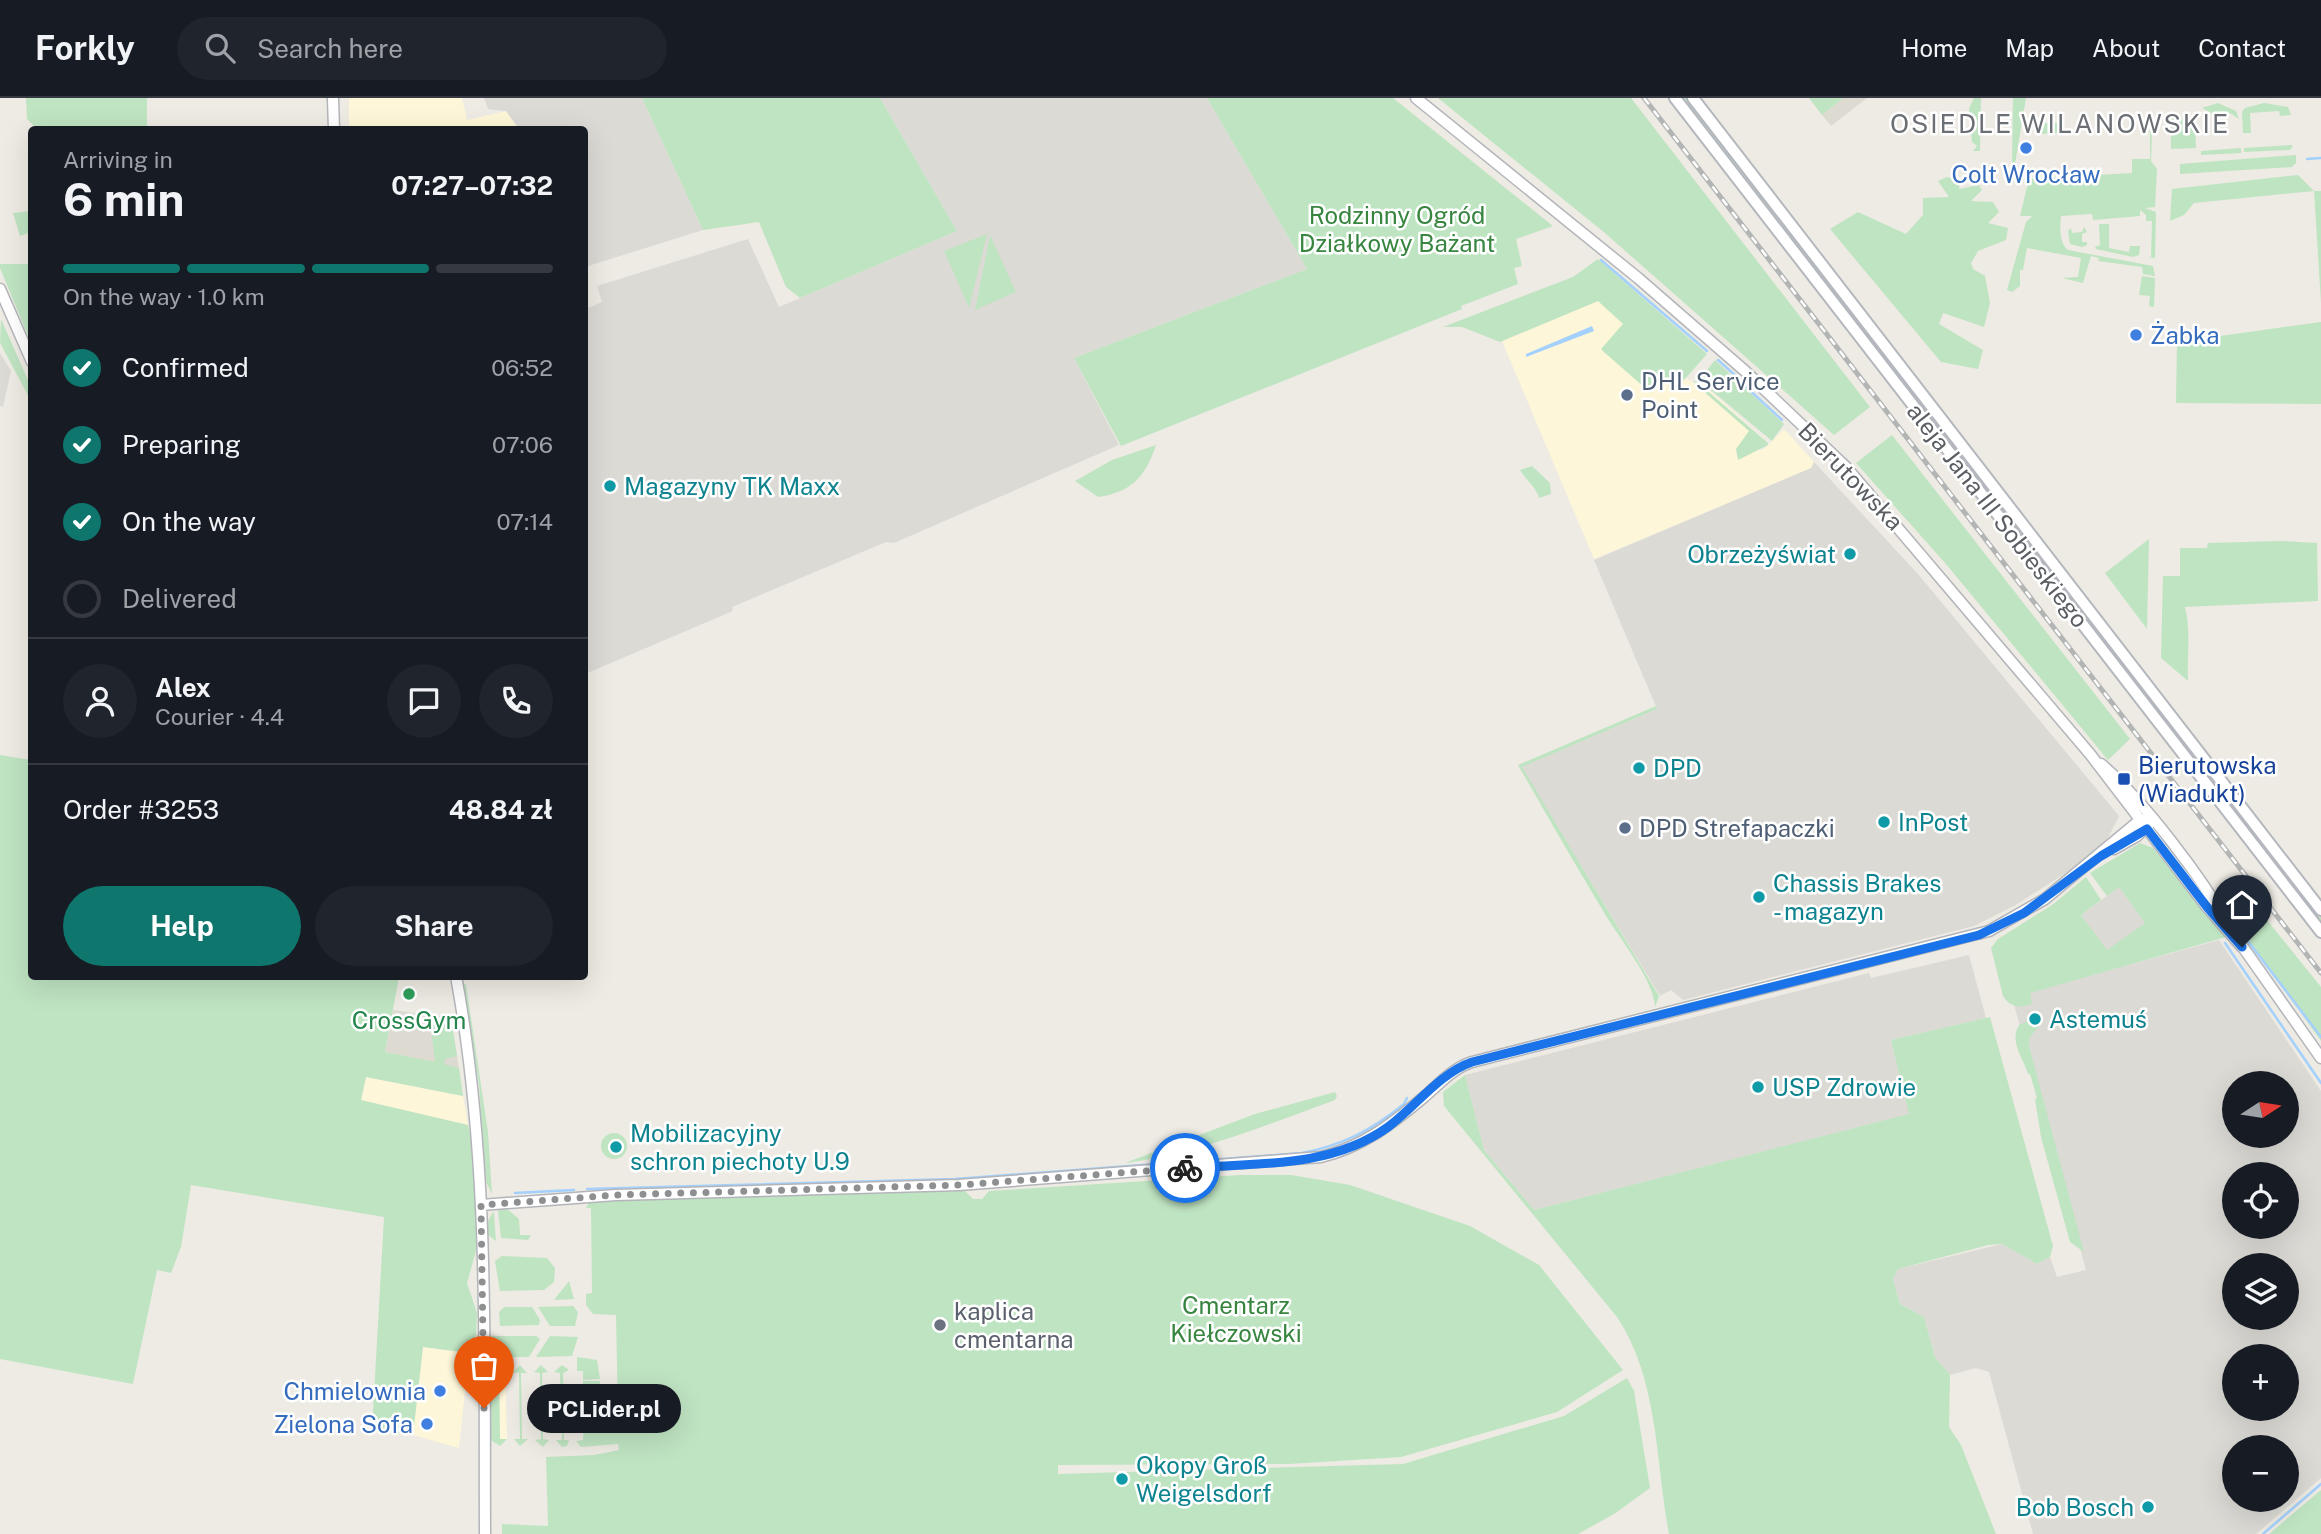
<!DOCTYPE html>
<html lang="en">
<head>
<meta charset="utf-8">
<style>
  body { margin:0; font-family:"Public Sans",sans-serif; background:#20242c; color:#f1f3f6; height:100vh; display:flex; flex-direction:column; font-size:26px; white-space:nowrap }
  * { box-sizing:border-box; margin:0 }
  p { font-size:23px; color:#9ea1a6 }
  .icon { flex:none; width:38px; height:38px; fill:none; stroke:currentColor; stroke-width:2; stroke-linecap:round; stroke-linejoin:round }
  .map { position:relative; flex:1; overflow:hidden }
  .panel { position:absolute; left:28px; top:28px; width:560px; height:854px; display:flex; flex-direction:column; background:#171b24; border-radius:7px; box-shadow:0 7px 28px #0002 }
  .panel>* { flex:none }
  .needle { width:46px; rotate:78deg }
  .controls { position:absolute; left:2222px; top:973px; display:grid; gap:14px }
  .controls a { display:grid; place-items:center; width:77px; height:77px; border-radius:50%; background:#171b24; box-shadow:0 7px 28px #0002; font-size:35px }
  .pin { position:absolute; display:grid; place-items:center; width:60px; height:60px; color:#fff; margin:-72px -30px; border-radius:50% 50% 50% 0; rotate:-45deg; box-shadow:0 0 7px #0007 }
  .pin .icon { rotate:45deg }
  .courier { position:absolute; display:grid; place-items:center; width:70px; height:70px; margin:-35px; border:5px solid #1a73e8; border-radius:50%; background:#fff; color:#222; box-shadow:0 2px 9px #0007 }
  .bubble { position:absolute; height:49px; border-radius:24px; background:#171b24; box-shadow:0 7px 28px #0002; font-size:23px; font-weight:700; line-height:49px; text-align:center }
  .overview em { font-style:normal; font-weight:700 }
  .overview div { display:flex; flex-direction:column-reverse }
  .overview { display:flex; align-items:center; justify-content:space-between; height:119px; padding:0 35px }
  h1 { font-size:46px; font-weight:700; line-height:52px }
  .bar { display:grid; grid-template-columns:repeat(4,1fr); gap:10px 7px; align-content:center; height:84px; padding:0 35px }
  .bar i { height:9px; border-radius:5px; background:#363941 }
  .bar .on { background:#0f766e }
  .bar p { grid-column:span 4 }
  .line { display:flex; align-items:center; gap:18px; padding:0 35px; border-top:2px solid #363941 }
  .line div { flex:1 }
  .round { display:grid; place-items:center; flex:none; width:74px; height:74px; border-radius:37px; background:#20242c }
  ol { padding:0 35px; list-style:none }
  li { display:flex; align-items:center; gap:21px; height:77px }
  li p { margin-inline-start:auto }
  li .icon { padding:7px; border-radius:50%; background:#0f766e; color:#fff; stroke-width:4 }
  li:last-child { color:#9ea1a6 }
  li i { width:38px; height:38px; border:4px solid #363941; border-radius:50% }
  .primary-button { display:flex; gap:14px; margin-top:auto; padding:14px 35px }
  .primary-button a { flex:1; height:80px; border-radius:42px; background:#0f766e; color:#fff; font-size:28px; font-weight:700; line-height:80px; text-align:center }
  .primary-button a+a { background:#20242c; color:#f1f3f6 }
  header { display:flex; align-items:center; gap:42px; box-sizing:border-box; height:98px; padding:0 35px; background:#171b24; border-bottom:2px solid #363941 }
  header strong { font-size:33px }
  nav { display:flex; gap:38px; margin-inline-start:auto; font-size:24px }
  .search { width:490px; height:63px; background:#20242c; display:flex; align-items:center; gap:18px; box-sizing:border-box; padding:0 24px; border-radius:38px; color:#9ea1a6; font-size:26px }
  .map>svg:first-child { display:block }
  .commercial { fill:#fdf6d8 }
  .industrial { fill:#dcdad5; fill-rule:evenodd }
  .education { fill:#dddbd1 }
  .green { fill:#bfe4c2 }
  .water { fill:#a3d0fc }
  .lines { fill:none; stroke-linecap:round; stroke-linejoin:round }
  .stream { stroke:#a3d0fc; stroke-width:2.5 }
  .tertiary-casing { stroke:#b3b5ba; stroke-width:13 }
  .secondary-casing { stroke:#b4b7bd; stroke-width:14 }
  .tertiary { stroke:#fff; stroke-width:10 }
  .secondary { stroke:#fff; stroke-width:10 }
  .rail-casing { stroke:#b3b4b4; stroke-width:5 }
  .rail { stroke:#fff; stroke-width:2.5; stroke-dasharray:8; stroke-linecap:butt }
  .done { stroke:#8e8f90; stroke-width:7; stroke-dasharray:0 12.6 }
  .route { stroke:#1a73e8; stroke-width:9 }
  .shop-dot { fill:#3f7fe0; stroke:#fff; stroke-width:2.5 }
  .service-dot { fill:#5c6f8a; stroke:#fff; stroke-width:2.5 }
  .culture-dot { fill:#0f9aa8; stroke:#fff; stroke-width:2.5 }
  .transit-dot { fill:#1a4fb4; stroke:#fff; stroke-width:2.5 }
  .leisure-dot { fill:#2e9e5b; stroke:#fff; stroke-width:2.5 }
  .worship-dot { fill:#6b7280; stroke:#fff; stroke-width:2.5 }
  .labels { text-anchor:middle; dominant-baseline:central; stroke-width:5; stroke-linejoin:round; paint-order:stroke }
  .shop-label { font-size:24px; fill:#366cbe; stroke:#fff; text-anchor:end }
  .park-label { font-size:24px; fill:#388540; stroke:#fff }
  .service-label { font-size:24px; fill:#4e5e75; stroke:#fff; text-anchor:start }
  .street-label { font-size:24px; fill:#5b5e63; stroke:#fff }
  .culture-label { font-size:24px; fill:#0d838f; stroke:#fff; text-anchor:start }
  .transit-label { font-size:24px; fill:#164399; stroke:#fff; text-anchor:start }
  .leisure-label { font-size:24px; fill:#27864d; stroke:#fff }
  .worship-label { font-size:24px; fill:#5b616d; stroke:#fff; text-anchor:start }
  .neighbourhood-label { font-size:26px; letter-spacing:2px; fill:#6c7075; stroke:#fff }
</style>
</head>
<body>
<header>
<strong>Forkly</strong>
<div class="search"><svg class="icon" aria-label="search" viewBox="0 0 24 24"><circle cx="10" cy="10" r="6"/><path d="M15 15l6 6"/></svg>Search here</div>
<nav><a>Home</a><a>Map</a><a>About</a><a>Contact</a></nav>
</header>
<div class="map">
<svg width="2321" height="1436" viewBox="0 0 2321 1436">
  <rect width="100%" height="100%" fill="#edebe3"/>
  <path class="commercial" d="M349,0h113l5,22 39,-9 13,18 -170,1z
    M1598,203l88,77 8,5 5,-2 65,58 -10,12 10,-2 20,-20 30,33 -2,6 -218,91 -92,-218z
    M366,979l97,19 5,29 -107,-24z
    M423,1249l46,6 -10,95 -46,-13z
    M505,1273l2,68h-7l-1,-67z"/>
  <path class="industrial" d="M484,0h158l61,132 -118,37 -1,-137 -65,-1 -13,-18 -18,-2z
    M880,0h327l100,171 -233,89 45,87 -225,98 -8,-1 -154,65 1,4 -148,63 -1,-370 4,4 14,-6 -5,-16 151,-47 31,68 178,-76z
    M0,255l11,18 -8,36 -3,-1z
    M1814,364l104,112 201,242 -12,24 -38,31 -55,35 -40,20 -291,74 -12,-10 -11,6 -139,-229 136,-58 -63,-149 217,-92z
    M2119,789l27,36 -39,28 -26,-36z
    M2219,842l102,151v387l-65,56h-223l-44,-162 -13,-4 -26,7 -15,-18 -11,-40 -24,-13 -7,-25 5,-10 104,-25 35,20 13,-7 7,20 29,-7 -74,-273zM2235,985h52v53h-52zM2235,1076h52v53h-52zM2235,1167h52v53h-52zM2235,1258h52v53h-52zM2235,1349h52v53h-52z
    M1969,857l17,63 -95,22 19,74 -376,96 -50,-60 -19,-75 404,-102 2,5z"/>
  <path class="education" d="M1843,0h24l-36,28 -9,-11z
    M393,912l58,8 8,50 -74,-16z"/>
  <path class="green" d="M26,0h121v31h-110l-10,-10z
    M642,0h238l77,133 -157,67 -14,-11 -27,-65 -56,8z
    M1207,0h186l160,128 -37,13 6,27 -8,2 4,16 -57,22 1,3 -341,137 -47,-88 233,-89z
    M1438,0h193l239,309 -36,28 -229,-202z
    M1682,0h5l605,781 29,38v7z
    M1809,0h34l-21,17z
    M1974,0h7l-1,53h-7l4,-5 -5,-4 -3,-34z
    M2013,0h13l-11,66h-3z
    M2218,5l18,8 3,8 -9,-6 -17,1 -11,-6z
    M2264,5l24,4 3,8 -11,1 -1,-5 -29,2 1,20h-8l-1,-21 3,-4z
    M2171,20h20v5h4l1,25 -25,1z
    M2039,25h19v10l-20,1z
    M2147,33h5l-1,30 6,8 -2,38 -10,1 11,4 -1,46 -8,-1h4l1,-36h-6v-6l-6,-5v6l-47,4 -1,-6 -31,2c-1,11 -2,27 7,34l85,16 2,10 -12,-2 -1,-7 -44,-6 1,-3 -8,-2 -8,27 -21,-5 16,-1 3,-19 -54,-10 -4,22h-3v16l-8,6 -5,-2 19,-68 6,-6h-12l9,-37 103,-6v-14h18v-26z
    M2290,47l3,1 -3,4 -46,2v-4z
    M2241,50v5l-40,2v-4z
    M2296,57v8l-4,4 -112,7v-10z
    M2298,77l16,16h7v112l-7,-112 -120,12 -10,12 -14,6 2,-32z
    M1947,79l13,4 -1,8 20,-4 3,5 -11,11 22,1 6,10 -11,11 20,5 -2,12 -28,11 -7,12 2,6 12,7 5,27 -6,24 -41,-14 -4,11 44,26 -5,19 -37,-7 -111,-133 28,-17 48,22 17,-19v-17l26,-1 -11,-16z
    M31,113v21l-11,4 -7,-23z
    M2099,126h10v24l20,4 1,-6h10l-1,9 -6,2 -37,-8 -1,-2 5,-2z
    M2084,129l3,5 -5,2v8h5v3l-5,2 -12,-3 -2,-13 3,-3 1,5 10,-1z
    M987,136l-18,74 -25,-57z
    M990,137l26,57 -41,18z
    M1598,161l109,95 -23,26 -4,1 -2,-4 -33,11 -41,-36 -3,-3 22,-25 -25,-23 -98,41 -38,-15h-19l130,-50z
    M0,166h31v79l-31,-75z
    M2142,178l13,2 -1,29 -5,-1 1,-10 -11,-1z
    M1,221l30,68v14l-31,-58z
    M2321,224v82l-145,-1 1,-61z
    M1715,262l69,64 -12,17 -73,-61z
    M1696,283l72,62v2l-30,15 -2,-11 13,-18 -55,-48z
    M1892,337l238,304 -22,21 -162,-196 -90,-101z
    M1156,347c-11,32 -24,47 -58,52l-23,-16 37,-21z
    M1532,368l18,17 1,11 -12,4c-3,-11 -13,-18 -19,-28z
    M2149,441l-2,90 -42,-56z
    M2281,443l36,2 1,58 -133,6c6,24 2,48 3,74l-27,-23 2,-82h17v-28h27l1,-5z
    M1656,608l1,3 -135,58 137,229 -4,11c-1,-27 -36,-69 -50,-93 -30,-49 -58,-99 -87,-149z
    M0,657l31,5 1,216 367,1 -14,75 50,10 -3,-25 4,-20 15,1 6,38 -12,3 -1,5 15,4 4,28 -97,-19 -5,23 107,25 8,40v86l-9,32 10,30 -1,21 -7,19 -46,-6 -10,88 -41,-5 12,-213 -193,-32 -10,62 -10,26 -14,-3 -24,114 -133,-25z
    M2140,745l13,5 73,89 -196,56 2,11c-13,4 -21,4 -29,-8l-12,-48 7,-9 54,-34 34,-28 15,23 -20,15 26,35 38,-27 -26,-36 -12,9 -17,-23z
    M2263,817l58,72v54l-83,-116z
    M464,886h2l22,148 4,62 -6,-12 -7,-97z
    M1990,919l63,229 -3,11 -13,7 -35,-20 -14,1 -90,24 -5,10 7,25 24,13 11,40 15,18 -1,52 12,18 35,89h-327c-13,-67 -10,-155 -52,-217l-173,-211 -1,-14 22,-17 19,75 50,60 375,-96 -18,-74z
    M2037,919l5,6 -13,15v8l55,206 -14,-10 -29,-105 -6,-38 2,-1 -7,-24h-2c-5,-17 -19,-32 -9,-49z
    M1335,994l2,4 -2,4c-68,25 -139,54 -210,63l130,-49z
    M601 1048a13 13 0 1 1 26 0a13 13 0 1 1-26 0Z
    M1240,1077h51l59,10 120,41 69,39 84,105 -66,42 -156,45 -112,7 -231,1v9l345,-10 161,-48 63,-38 7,13 16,97 -36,26 -36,20h-1076v-10l46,2 -2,-69 48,-2 25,-5 -1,-6 -37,3 -5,-6 7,-1 2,-32 12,1 1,6h20l-2,-100 -23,-1 -7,-9v-11l6,-1 -1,-85h-5l4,-7 375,-10 8,8h9l7,-8z
    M507,1111l12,10 1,16h11l-3,5 -27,-2 -3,-28z
    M493,1114l1,2 2,27 -8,-6 -2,-10z
    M502,1158l45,2 8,10 -1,14 -10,8 -44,1 -5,-30z
    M569,1183l5,18 -20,1z
    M573,1208l5,6 -3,14h-25l-12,-19z
    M504,1209h28l8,13 -1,5 -39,1 -1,-14z
    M492,1238h44l4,3 -11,18h-24v14l-6,1 1,67h7l-7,7 -11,-7 -2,-100z
    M550,1238l28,1 -6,19 -36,1z
    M577,1259l20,3 3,19 -17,1v-9h-6z
    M520,1267l7,8h-6l1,66h6l-8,7 -6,-7h6l-1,-66 -6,-1z
    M541,1267l7,7 -6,1 1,66 6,1 -6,7 -8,-7 6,-1 -1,-66 -6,-1z
    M562,1267l7,5 -6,3 1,67h5l-2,6 -5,1 -6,-7h6l-2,-67 -6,-1z
    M583,1283h17v23l-17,-1z
    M2321,1392v44h-52z"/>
  <path class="water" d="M1592,228l2,5 -68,26v-3z"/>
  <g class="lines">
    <path class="stream" d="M2307,61l14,-1
      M1601,162l106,91
      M1718,262l19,17
      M1744,287l38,35
      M2241,834l80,105
      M2225,845l96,140
      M587,1091l368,-10 347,-26c41,-8 70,-23 102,-49l3,-6
      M515,1095l59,-3
      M2263,1436l58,-50"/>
    <defs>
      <path id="tertiary" d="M333,0l1,32
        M1416,0l222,180 107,93 101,96 244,287 117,153 35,40
        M0,191l32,73
        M2101,666c44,38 100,113 129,163
        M2114,751l23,-13 12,-12
        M2240,845l81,115
        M456,878c34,184 28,372 29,558
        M481,1107l135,-10 343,-10 362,-28c41,-10 71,-33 103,-60 15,-13 29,-29 48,-35l517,-131 56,-32 95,-79 10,-1"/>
      <path id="secondary" d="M1675,0l646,834
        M1693,0l628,812"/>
    </defs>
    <use href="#tertiary" class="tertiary-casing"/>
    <use href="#secondary" class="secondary-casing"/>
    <use href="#tertiary" class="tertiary"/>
    <use href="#secondary" class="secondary"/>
    <defs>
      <path id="rail" d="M1644,0l677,875"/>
    </defs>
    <use href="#rail" class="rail-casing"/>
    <use href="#rail" class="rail"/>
  </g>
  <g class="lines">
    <path class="done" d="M484,1310l-3,-203 135,-10 343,-10 226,-17"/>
    <path class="route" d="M1185,1070c68,-5 145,1 203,-41 27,-20 52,-54 84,-65l507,-127 45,-22 77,-57 46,-27 60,78 35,40"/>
  </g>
  <g class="shop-dot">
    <circle cx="2026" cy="50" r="7"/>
    <circle cx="2136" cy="237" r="7"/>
    <circle cx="440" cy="1293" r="7"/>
    <circle cx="427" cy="1326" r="7"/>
  </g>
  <g class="service-dot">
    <circle cx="1627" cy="297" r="7"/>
    <circle cx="1625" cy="730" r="7"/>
  </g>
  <g class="culture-dot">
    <circle cx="610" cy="388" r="7"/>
    <circle cx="1850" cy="456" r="7"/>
    <circle cx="1639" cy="670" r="7"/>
    <circle cx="1884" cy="724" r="7"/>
    <circle cx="1759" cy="799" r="7"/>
    <circle cx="2035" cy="921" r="7"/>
    <circle cx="1758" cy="989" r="7"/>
    <circle cx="616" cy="1049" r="7"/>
    <circle cx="1122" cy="1381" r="7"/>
    <circle cx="2148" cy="1409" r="7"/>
  </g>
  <rect class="transit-dot" x="2117" y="674" width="14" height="14" rx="3.5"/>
  <circle class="leisure-dot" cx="409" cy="896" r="7"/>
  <circle class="worship-dot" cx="940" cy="1227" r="7"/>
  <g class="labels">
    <g class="shop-label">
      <text x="2026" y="76" text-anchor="middle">Colt Wrocław</text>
      <text x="2150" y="237" text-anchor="start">Żabka</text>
      <text x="426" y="1293">Chmielownia</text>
      <text x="413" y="1326">Zielona Sofa</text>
    </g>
    <g class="park-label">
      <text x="1397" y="117">Rodzinny Ogród<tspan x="1397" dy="28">Działkowy Bażant</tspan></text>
      <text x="1236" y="1207">Cmentarz<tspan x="1236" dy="28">Kiełczowski</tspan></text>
    </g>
    <g class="service-label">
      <text x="1641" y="283">DHL Service<tspan x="1641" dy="28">Point</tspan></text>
      <text x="1639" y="730">DPD Strefapaczki</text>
    </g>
    <g class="street-label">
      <text transform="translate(1851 378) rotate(46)">Bierutowska</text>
      <text transform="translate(1998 417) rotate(52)">aleja Jana III Sobieskiego</text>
    </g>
    <g class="culture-label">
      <text x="624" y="388">Magazyny TK Maxx</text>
      <text x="1836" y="456" text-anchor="end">Obrzeżyświat</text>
      <text x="1653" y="670">DPD</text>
      <text x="1898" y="724">InPost</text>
      <text x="1773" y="785">Chassis Brakes<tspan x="1773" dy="28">- magazyn</tspan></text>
      <text x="2049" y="921">Astemuś</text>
      <text x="1772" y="989">USP Zdrowie</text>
      <text x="630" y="1035">Mobilizacyjny<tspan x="630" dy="28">schron piechoty U.9</tspan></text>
      <text x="1136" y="1367">Okopy Groß<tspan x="1136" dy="28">Weigelsdorf</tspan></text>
      <text x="2134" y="1409" text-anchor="end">Bob Bosch</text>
    </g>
    <g class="transit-label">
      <text x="2138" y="667">Bierutowska<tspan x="2138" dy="28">(Wiadukt)</tspan></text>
    </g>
    <g class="leisure-label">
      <text x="409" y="922">CrossGym</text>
    </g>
    <g class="worship-label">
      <text x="954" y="1213">kaplica<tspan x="954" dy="28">cmentarna</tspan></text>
    </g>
    <g class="neighbourhood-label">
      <text x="2060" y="25">OSIEDLE WILANOWSKIE</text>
    </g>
  </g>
</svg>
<div class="controls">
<a><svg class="needle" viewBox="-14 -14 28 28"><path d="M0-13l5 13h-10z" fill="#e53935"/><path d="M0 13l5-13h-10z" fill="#9ea1a6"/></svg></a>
<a><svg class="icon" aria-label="locate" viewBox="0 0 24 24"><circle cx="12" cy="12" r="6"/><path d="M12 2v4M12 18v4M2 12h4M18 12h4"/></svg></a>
<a><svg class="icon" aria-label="layers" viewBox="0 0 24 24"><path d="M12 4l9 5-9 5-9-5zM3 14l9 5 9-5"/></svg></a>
<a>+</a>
<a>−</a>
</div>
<div class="pin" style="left:484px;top:1310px;background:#ea580c"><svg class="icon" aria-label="bag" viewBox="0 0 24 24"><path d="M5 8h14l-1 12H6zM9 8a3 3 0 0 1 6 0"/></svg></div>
<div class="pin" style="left:2242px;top:849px;background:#1f2937"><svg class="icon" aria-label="home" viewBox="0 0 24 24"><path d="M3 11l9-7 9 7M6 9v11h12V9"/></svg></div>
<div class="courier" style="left:1185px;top:1070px"><svg class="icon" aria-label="bike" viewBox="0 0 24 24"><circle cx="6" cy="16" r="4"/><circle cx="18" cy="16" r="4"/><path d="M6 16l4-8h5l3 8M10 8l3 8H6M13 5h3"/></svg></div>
<div class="bubble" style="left:527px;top:1286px;width:154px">PCLider.pl</div>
<section class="panel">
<div class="overview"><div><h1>6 min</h1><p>Arriving in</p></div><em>07:27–07:32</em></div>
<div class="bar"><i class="on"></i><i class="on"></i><i class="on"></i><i></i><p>On the way · 1.0 km</p></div>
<ol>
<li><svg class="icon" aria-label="check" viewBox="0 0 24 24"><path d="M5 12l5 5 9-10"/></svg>Confirmed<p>06:52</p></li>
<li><svg class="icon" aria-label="check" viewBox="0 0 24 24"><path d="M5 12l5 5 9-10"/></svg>Preparing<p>07:06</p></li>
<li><svg class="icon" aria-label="check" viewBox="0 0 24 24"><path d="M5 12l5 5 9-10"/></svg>On the way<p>07:14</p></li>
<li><i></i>Delivered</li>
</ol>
<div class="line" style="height:126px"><a class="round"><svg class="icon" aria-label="person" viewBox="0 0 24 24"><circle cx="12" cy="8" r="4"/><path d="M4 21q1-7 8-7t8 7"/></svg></a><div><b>Alex</b><p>Courier · 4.4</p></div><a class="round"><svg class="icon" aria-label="chat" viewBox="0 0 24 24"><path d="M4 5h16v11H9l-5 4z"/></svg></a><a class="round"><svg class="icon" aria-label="phone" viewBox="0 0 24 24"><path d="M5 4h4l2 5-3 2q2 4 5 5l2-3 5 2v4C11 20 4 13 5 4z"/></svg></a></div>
<div class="line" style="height:91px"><div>Order #3253</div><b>48.84 zł</b></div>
<div class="primary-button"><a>Help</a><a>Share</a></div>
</section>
</div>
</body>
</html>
